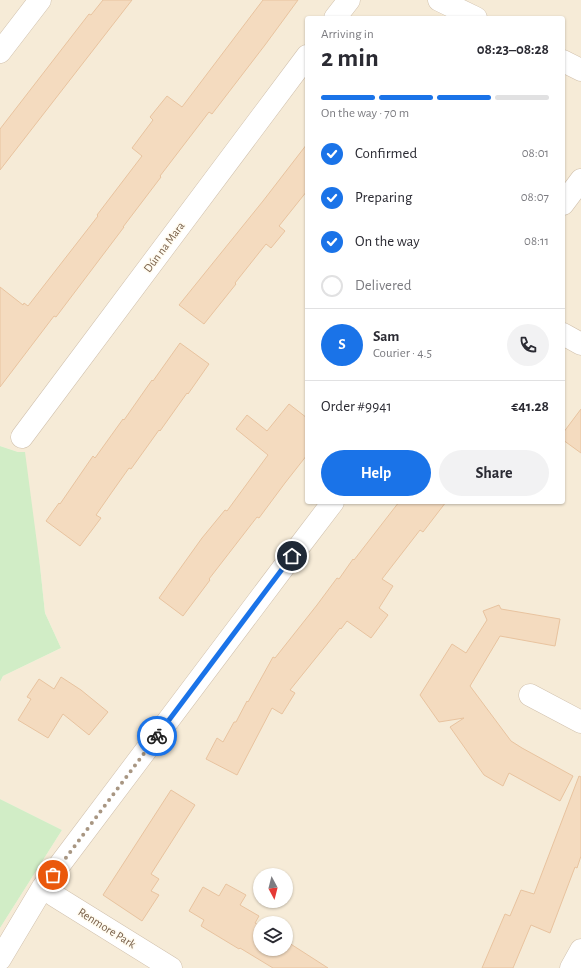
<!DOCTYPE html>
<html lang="en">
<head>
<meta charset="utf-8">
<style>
  body { margin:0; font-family:"Alegreya Sans",sans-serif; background:#f2f2f3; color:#2b2b33; height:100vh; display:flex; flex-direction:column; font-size:15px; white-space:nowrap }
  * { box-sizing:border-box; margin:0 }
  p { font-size:13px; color:#7c7c81 }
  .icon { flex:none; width:22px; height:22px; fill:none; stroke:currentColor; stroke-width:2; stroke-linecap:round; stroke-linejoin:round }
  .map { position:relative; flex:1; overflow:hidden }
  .sheet { position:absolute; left:305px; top:16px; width:260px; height:488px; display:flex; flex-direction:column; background:#fff; border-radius:4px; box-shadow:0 1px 3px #0004 }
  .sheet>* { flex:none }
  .needle { width:26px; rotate:173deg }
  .fabs { position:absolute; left:253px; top:868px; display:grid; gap:8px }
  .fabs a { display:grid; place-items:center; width:40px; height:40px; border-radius:50%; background:#fff; box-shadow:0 1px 3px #0004; font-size:20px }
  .pin { position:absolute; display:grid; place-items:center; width:34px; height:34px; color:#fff; margin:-17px; border:2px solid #fff; border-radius:50%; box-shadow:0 1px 4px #0007 }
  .courier { position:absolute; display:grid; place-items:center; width:40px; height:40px; margin:-20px; border:3px solid #1a73e8; border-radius:50%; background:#fff; color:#222; box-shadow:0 1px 5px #0007 }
  .summary em { font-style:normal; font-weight:700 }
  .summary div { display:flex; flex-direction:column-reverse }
  .summary { display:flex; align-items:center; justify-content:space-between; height:68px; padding:0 16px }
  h1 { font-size:26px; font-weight:700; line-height:30px }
  .bar { display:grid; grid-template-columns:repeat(4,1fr); gap:6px 4px; align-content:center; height:48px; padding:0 16px }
  .bar i { height:5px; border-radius:3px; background:#e1e1e2 }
  .bar .current { background:#1a73e8 }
  .bar p { grid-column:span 4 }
  .line { display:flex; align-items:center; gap:10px; padding:0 16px; border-top:1px solid #e1e1e2 }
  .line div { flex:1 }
  .round { display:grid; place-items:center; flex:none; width:42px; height:42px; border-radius:21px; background:#f2f2f3 }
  ol { padding:0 16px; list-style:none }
  li { display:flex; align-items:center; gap:12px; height:44px }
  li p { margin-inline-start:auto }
  li .icon { padding:4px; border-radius:50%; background:#1a73e8; color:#fff; stroke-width:4 }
  li:last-child { color:#7c7c81 }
  li i { width:22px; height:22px; border:2px solid #e1e1e2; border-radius:50% }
  .action { display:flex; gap:8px; margin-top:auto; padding:8px 16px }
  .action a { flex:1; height:46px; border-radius:24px; background:#1a73e8; color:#fff; font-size:16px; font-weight:700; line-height:46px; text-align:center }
  .action a+a { background:#f2f2f3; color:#2b2b33 }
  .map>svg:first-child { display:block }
  .residential { fill:#f6ebd7; fill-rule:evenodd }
  .green { fill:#d1edc6 }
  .building { fill:#f4dbbf; stroke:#e8c39f }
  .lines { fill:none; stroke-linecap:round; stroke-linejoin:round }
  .street-casing { stroke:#d1c1ad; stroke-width:23 }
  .street { stroke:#fff; stroke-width:22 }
  .done { stroke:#a89682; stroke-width:4; stroke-dasharray:0 7.2 }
  .route { stroke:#1a73e8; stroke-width:5 }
  .labels { text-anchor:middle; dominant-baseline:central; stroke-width:3; stroke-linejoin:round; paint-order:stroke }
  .street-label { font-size:12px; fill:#7a614a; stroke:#fffbf0 }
</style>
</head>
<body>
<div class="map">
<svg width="581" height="968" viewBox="0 0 581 968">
  <rect width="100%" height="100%" fill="#fdf8e9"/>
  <path class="residential" d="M0,0h581v968h-581v-40l62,-98 -62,-31v-117l3,-6 58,-28 -16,-35 -5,-47 -22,-114 -18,-6zM307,18h256v484h-256zM260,875h26v26h-26zM260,923h26v26h-26z"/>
  <path class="green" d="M0,446l18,6h7l15,114 5,47 16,35 -58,28 -3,6z
    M0,799l62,31 -62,98z"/>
  <path class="building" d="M103,0h29l-132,170v-41l89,-115 2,1z
    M263,0h35l-33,45 -53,69 -3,-2 -49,64 1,1 -38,50h1l-68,90 -2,-1 -54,71v-100l23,18 1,-2 4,3 70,-90 -1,-1 45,-59 -10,-8 21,-28 -3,-3 17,-21 15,11z
    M307,144v47l-28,35 6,5 -14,17 -5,-4 -31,39 1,1 -32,40 -25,-19 84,-104z
    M180,343l29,21 -21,30 -1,-1 -27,38 -1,-1 -28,39 -2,-1 -17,24 -16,23 5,3 -21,28 -34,-25 13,-18 1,1 33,-48 2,2 28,-39 1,1 28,-40 1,1z
    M289,404l18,14v37l-22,28 -26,35 -2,-1 -48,62 1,1 -27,36 -24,-18 43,-60 23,-28 2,1 41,-56 -32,-26 11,-14 20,16z
    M581,409v44l-18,-13v-7z
    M399,502h47l-23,30 -3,-2 -38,49 11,7 -14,22 9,7 -17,23 -24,-17 -6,8 -1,-1 -50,62 5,3 -13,21 -10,-6 -35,67 -31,-16 11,-21 6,4 11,-20h2l11,-21 1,1 25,-45 2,1 42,-53 20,-27 2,1 14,-20 1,1z
    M499,605l2,4 59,10 -5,27 -55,-10 -30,50 41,55 11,7 51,28 -13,25 -51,-28 -6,13 -19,-11 -34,-48 14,-9 -25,4 -19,-27 32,-51 14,9 21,-33 -4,-9z
    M61,677l20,13 27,22 -19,23 -26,-21 -15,24 -30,-18 13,-21 -4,-2 12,-18 15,10z
    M579,776l2,1v79l-4,12 -2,-1 -25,66 -19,-8 -18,43h-31l23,-54 5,2 11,-26 13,4z
    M171,790l24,15 -44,69 8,5 -8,12 8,4 -17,26 -39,-26z
    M226,884l20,11 -6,10 19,11 -4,7 5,3v23h26v-8l42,27h-55l-33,-20 -1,1 -38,-23 3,-6 -15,-9 14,-24 16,9z"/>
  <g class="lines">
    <defs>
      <path id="street" d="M439,0l37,18
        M335,18l14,-18
        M0,52l40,-52
        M563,61l18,9
        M563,204l18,-24
        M563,334l18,10
        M22,437l285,-381
        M530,695l51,27
        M43,887l12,9 116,72
        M0,959l43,-72 258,-343 32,-42
        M571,968l10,-18"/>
    </defs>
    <use href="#street" class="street-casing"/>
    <use href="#street" class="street"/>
  </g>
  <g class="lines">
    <path class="done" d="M53,875l104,-139"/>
    <path class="route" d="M157,736l135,-180"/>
  </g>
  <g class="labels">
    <g class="street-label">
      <text transform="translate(164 247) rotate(-53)">Dún na Mara</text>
      <text transform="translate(107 928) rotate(32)">Renmore Park</text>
    </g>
  </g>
</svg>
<div class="fabs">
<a><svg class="needle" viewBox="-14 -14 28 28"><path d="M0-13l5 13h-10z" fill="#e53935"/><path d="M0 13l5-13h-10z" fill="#7c7c81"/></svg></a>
<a><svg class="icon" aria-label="layers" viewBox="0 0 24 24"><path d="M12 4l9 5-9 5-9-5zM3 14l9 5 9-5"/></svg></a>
</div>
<div class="pin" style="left:53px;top:875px;background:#ea580c"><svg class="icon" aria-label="bag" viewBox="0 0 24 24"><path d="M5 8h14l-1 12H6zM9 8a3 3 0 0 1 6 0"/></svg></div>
<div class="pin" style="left:292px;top:556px;background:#1f2937"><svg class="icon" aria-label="home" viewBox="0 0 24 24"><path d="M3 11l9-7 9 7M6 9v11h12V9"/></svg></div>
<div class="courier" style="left:157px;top:736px"><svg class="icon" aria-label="bike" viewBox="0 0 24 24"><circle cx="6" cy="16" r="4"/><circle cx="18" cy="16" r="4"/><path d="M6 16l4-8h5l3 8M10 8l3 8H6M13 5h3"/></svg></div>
<section class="sheet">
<div class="summary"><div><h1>2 min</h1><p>Arriving in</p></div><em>08:23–08:28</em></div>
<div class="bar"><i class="current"></i><i class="current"></i><i class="current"></i><i></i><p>On the way · 70 m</p></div>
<ol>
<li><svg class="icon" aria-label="check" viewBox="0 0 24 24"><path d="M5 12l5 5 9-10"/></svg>Confirmed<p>08:01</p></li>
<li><svg class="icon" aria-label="check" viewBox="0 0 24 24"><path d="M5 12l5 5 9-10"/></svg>Preparing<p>08:07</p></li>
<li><svg class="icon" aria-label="check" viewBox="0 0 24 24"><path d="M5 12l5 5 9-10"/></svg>On the way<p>08:11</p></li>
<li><i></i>Delivered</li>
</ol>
<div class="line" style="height:72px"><b class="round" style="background:#1a73e8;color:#fff">S</b><div><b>Sam</b><p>Courier · 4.5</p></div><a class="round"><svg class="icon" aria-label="phone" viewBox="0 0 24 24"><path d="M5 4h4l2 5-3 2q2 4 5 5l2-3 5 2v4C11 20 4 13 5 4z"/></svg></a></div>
<div class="line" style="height:52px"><div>Order #9941</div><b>€41.28</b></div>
<div class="action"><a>Help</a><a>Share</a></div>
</section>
</div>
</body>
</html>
